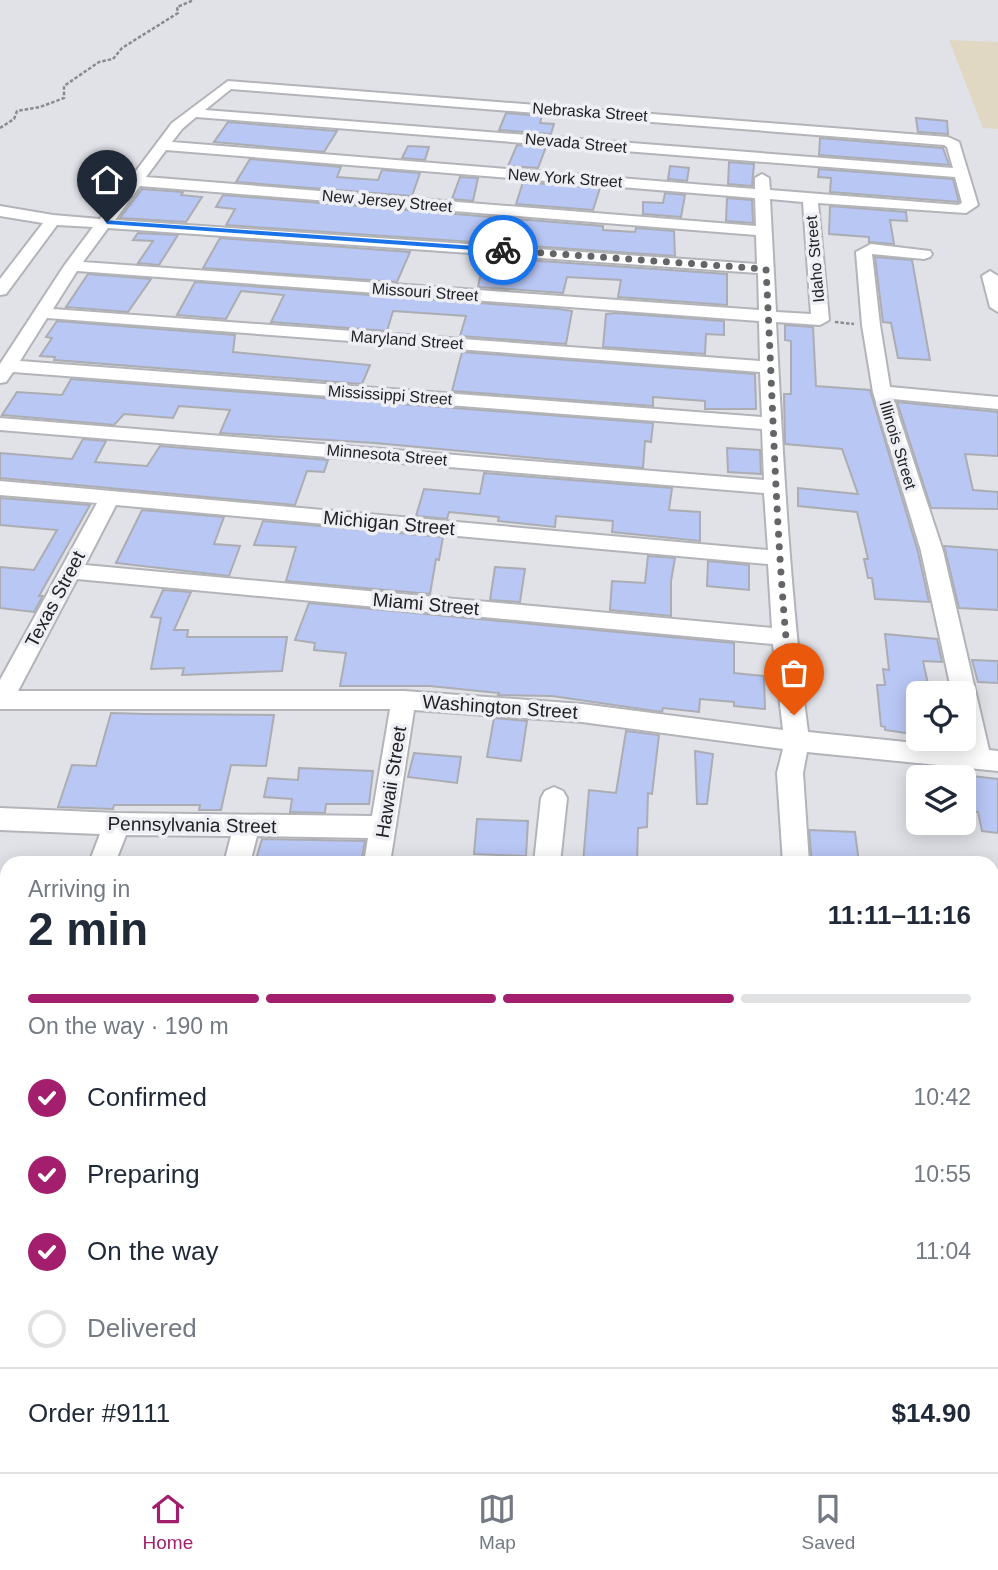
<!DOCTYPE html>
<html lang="en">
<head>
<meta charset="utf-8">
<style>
  body { margin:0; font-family:Helvetica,sans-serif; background:#f6f6f7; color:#1f2937; height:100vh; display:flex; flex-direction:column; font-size:26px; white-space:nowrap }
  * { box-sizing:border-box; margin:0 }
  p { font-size:23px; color:#747a83 }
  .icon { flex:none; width:38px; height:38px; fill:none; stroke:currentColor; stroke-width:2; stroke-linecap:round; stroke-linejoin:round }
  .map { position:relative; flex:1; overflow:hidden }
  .side { position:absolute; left:0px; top:856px; width:999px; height:618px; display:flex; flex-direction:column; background:#fff; border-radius:21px 21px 0 0; box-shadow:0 4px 18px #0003 }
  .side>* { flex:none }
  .controls { position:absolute; left:906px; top:681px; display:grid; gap:14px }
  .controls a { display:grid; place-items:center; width:70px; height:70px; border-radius:10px; background:#fff; box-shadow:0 4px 18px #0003; font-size:35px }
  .pin { position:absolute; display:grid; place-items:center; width:60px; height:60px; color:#fff; margin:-72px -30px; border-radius:50% 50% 50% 0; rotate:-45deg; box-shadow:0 0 7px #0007 }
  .pin .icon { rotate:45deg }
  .courier { position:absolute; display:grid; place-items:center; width:70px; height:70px; margin:-35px; border:5px solid #1a73e8; border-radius:50%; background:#fff; color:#222; box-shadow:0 2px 9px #0007 }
  .summary em { font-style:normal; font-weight:700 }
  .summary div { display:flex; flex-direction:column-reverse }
  .summary { display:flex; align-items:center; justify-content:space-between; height:119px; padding:0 28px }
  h1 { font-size:46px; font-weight:700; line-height:52px }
  .bar { display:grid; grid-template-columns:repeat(4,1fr); gap:10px 7px; align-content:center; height:84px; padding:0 28px }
  .bar i { height:9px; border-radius:5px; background:#e0e1e3 }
  .bar .current { background:#a31f6d }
  .bar p { grid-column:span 4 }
  .line { display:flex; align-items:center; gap:18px; padding:0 28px; border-top:2px solid #e0e1e3 }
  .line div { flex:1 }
  ol { padding:0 28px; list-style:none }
  li { display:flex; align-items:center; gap:21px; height:77px }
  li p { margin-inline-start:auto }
  li .icon { padding:7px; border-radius:50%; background:#a31f6d; color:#fff; stroke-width:4 }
  li:last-child { color:#747a83 }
  li i { width:38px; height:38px; border:4px solid #e0e1e3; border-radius:50% }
  .tabs { display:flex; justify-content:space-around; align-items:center; height:98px; border-top:2px solid #e0e1e3; background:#fff; font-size:19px; color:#747a83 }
  .tabs a { display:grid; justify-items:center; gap:4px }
  .tabs .current { color:#a31f6d }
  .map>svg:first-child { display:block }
  .industrial { fill:#e1d8c3 }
  .building { fill:#b9c7f5; stroke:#abadb2; stroke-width:2 }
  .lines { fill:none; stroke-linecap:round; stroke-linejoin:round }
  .minor-casing { stroke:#b2b4b9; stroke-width:4 }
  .path { stroke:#8a8b8e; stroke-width:2.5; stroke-dasharray:3.5 2; stroke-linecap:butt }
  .minor { fill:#fff; fill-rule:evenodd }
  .route { fill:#1a73e8 }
  .done { stroke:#646568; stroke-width:7; stroke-dasharray:0 12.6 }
  .labels { text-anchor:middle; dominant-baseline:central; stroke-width:7; stroke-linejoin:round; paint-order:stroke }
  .far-street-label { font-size:16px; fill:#222224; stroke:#eeeff5 }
  .street-label { font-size:19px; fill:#222224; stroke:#eeeff5 }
</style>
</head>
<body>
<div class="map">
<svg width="998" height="1472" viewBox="0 0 998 1472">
  <rect width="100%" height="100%" fill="#e0e2e7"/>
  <path class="industrial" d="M949,40l49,2v87l-15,-1z"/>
  <path class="building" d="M506,113l36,3 -2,7 14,1 -3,10 -52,-4z
    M916,118l31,3 1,13 -30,-2z
    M228,122l109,9 -13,21 -110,-10z
    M820,138l123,10 6,17 -130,-10z
    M517,145l29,2 -8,21 -30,-2z
    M408,146l21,1 -4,13 -23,-2z
    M250,159l91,8 -4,10 41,3 4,-10 38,3 -8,23 -176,-14z
    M729,162l25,2 -2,22 -24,-2z
    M670,166l19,2 -2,13 -19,-2z
    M819,169l134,10 6,23 -129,-10 1,-14 -13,-1z
    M460,177l18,1 -5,23 -21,-2z
    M523,182l77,6 -7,22 -77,-6z
    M142,189l41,3 -2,3 21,2 -16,25 -66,-4z
    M665,193l20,2 -4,22 -38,-3v-12l20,1z
    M223,195l380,31v4l32,2 1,-4 38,3 1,25 -449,-31 9,-16 -19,-2z
    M727,198l25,2 1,23 -27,-2z
    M830,206l76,6 1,9 -17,-1 4,24 -25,-2v-5l-40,-3z
    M138,233l40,2 -19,30 -21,-2 15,-22 -20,-1z
    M220,238l190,14 -13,30 -194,-14z
    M484,257l243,17v31l-109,-8 3,-17 -54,-3 -4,16 -85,-6z
    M875,257l37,3 18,100 -32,-2 -7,-35 -8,-1z
    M88,274l63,5 -23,33 -62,-5z
    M195,282l364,27 13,2 -6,33 -106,-8 6,-20 -73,-5 -6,20 -116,-9 13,-27 -43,-4 -15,28 -49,-4z
    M616,313l108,8v14l-18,-1 -1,20 -102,-7 3,-33z
    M57,321l178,14 -2,17 137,13 -8,19 -308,-24 1,-3 -15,-1 12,-18 -6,-1z
    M785,325l28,2 3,59 54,4 48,162 11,50 -54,-3 -3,-21h-4l-4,-19h4l-11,-47 -59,-6v-18l60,6 -16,-45 -57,-5 -1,-50h7v-53l-6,-1z
    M462,352l293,22 1,35h-51v-8l-52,-4v9l-201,-15z
    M71,379l582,44v1l-2,18 -6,-1 -2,27 -268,-25 -155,-10 10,-23 -51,-4 -6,12 -49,-4 -10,11 -112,-10 15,-23 45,3z
    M897,402l101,10v44l-33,-2 8,36 25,2v17l-67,-1z
    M83,439l23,2 -11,21 52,4 13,-20 168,14 -4,12 -17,-1 -12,34 -295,-27v-25l72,6z
    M727,448l33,2 1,24 -33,-2z
    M484,473l188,15 -3,22 31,2v29l-88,-9 1,-11 -57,-5 -1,11 -57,-6 1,-4 -50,-5 -2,7 -31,-3 8,-27 56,5z
    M0,498l90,7 -51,91h4l-9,16 -34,-4v-41l34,3 23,-40 -57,-5z
    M142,510l82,7 -10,27 26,2 -11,30 -113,-13z
    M263,521l180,16 -4,23 -3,-1 -6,35 -144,-13 10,-34 -42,-2z
    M944,546l54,4v60l-39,-2z
    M648,556l27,2 -4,23v35l-61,-6 2,-29 33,2z
    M708,561l41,4v25l-42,-4z
    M495,567l30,2 -5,33 -30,-2z
    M163,590l28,2 -17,38h14l-1,7h100l-5,34 -100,4 2,-7 -33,1 10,-51 -10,-1z
    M309,603l425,40v30l30,3 1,33 -31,-3v-4l-34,-3 -1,13 -36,-4 -1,4 -110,-16 -54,-1 1,-2 -69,-7h-90l6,-33 -32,-3 1,-7 -20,-3z
    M885,634l52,5 5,23 -19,-1 7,32h-11v42l-34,-5v-3l-4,-1 -4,-41h8l-2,-16 6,1z
    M972,660l26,1v22l-20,-1z
    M111,713l34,1 129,1 -8,51 -35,-1 -10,45h-22l1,-5h-86l-1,4 -55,-2 14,-42 24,1z
    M494,718l33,3 -6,40 -34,-4z
    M626,731l33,4 -7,59 -4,-1 -1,34 -9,1 -1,35h-54l6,-73 27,3z
    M695,751l18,3 -6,50h-10z
    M414,753l47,4 -4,26 -49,-6z
    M299,768l74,3 -4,33h-43l-1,9 -35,-1 2,-13 -28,-2 4,-19 30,2z
    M964,775l34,4v54l-16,-2 -4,-19 -14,-1z
    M477,819l51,2 -2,35 -52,-2z
    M809,830l46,2 4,31h-47z
    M262,839l103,2 -4,22h-106z"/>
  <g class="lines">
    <defs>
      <path id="minor" d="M228,81l720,56 11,5 19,63 -12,8 -148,-10 11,117 -9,5 -44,-3c7,137 14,274 32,410l156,16 -2,-10h2v-45h-12l-31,-142 -48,-159 -11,-67 -6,-73 15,-8 59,7 2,3 -2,3 -6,2 -52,-5 8,71 10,62 108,10v12l-105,-10 50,152 46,199 9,1v20l-191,-19 -4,21 6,90h-26l-6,-90 6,-24 -201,-27 -168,-12 -24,153h-26l4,-25 -111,-2 -7,27h-26l7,-27 -105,-1 -11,28h-26l11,-29 -100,-4v-22l117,5 255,3 18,-107h-390v-29l97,-177 -97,-8v-14l768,69 -4,-57 -764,-63v-12l764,62 -2,-51 -749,-57 -7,10 -6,1v-19l64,-98 29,-39 -36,-2 -51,69 -6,1v-16l43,-56 -43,-7v-10l53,9 47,4 72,-96zM231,89l713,56 3,2 6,21 -748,-58zM196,117l759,60 7,26 -4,2 -188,-15 -1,-12 -7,-4 -7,4v11l-583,-47 10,-13zM166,150l589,48 1,28 -610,-49zM140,186l616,49 1,29 -642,-44zM770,199l33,3 8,112 -35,-2zM108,228l650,45 1,37 -676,-48zM77,271l682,50 1,40 -707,-52zM47,318l713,54 2,45 -742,-56zM116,505l652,59 4,64 -687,-63zM77,579l696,65 10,86 -201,-26 -178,-13h-386z
        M990,271l8,5v36l-8,-5 -8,-31z
        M554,787l9,4 4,7 -7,65h-26l7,-65 4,-7z
        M992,875l6,1v24l-6,-1z
        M7,1099v47l-7,3v-47z
        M992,1173l6,1v32l-6,-1z
        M992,1334l6,1v36l-6,-1z
        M50,1466h38l-1,6h-38z
        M237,1466h38l-1,6h-38z
        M456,1466h38l-1,6h-38z
        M582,1466h62l3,6h-63z"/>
    </defs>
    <use href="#minor" class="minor-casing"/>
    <path class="path" d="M0,128l14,-9 3,-8 23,-4 24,-9v-12l35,-24 14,-3 9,-11 56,-35 -1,-6 17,-7
      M835,322l19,2"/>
    <use href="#minor" class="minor"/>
  </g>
  <path class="route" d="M104,220l399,28 4,2 -4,2 -396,-28z"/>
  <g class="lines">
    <path class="done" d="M503,250l263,19c8,149 10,297 28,446"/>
  </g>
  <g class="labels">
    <g class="far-street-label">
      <text transform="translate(590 112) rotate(4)">Nebraska Street</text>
      <text transform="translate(576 143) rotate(5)">Nevada Street</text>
      <text transform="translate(565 178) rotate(4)">New York Street</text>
      <text transform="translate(387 201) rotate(5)">New Jersey Street</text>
      <text transform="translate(815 259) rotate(-95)">Idaho Street</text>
      <text transform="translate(425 292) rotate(4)">Missouri Street</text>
      <text transform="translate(407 340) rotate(4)">Maryland Street</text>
      <text transform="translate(390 395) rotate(4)">Mississippi Street</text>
      <text transform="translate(898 445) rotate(73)">Illinois Street</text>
      <text transform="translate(387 455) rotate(5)">Minnesota Street</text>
    </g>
    <g class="street-label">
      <text transform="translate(389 523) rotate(5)">Michigan Street</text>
      <text transform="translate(55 599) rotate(-62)">Texas Street</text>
      <text transform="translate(426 604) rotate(5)">Miami Street</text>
      <text transform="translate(500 707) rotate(4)">Washington Street</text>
      <text transform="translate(391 782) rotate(-81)">Hawaii Street</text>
      <text transform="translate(192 825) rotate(1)">Pennsylvania Street</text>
    </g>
  </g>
</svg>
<div class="controls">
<a><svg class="icon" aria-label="locate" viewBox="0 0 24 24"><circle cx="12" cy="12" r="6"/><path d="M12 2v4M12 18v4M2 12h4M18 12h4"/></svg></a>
<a><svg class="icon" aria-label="layers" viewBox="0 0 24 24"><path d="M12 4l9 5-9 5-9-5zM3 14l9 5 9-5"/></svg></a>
</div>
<div class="pin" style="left:794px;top:715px;background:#ea580c"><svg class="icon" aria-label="bag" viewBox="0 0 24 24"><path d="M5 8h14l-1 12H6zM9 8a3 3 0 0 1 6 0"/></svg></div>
<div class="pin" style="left:107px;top:222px;background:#1f2937"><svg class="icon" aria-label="home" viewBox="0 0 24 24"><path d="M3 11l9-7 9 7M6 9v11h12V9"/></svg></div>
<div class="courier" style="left:503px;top:250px"><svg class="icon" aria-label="bike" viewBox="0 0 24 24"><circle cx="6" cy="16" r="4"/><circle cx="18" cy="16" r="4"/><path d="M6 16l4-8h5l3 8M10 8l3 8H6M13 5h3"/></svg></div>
<section class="side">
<div class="summary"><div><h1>2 min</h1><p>Arriving in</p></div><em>11:11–11:16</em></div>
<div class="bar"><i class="current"></i><i class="current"></i><i class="current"></i><i></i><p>On the way · 190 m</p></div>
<ol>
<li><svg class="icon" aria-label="check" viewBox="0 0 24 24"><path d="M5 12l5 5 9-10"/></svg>Confirmed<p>10:42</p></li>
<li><svg class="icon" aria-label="check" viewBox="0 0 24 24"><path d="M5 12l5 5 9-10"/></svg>Preparing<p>10:55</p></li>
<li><svg class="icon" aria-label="check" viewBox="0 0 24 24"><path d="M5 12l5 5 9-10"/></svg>On the way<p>11:04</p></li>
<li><i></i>Delivered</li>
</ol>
<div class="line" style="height:91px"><div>Order #9111</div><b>$14.90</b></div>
</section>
</div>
<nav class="tabs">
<a class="current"><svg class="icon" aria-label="home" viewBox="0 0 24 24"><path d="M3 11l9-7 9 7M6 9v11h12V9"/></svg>Home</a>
<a><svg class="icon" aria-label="map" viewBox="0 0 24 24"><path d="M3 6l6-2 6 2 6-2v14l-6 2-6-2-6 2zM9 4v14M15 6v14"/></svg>Map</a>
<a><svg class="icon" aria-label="saved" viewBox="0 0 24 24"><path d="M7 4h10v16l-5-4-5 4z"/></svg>Saved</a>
</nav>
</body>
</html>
